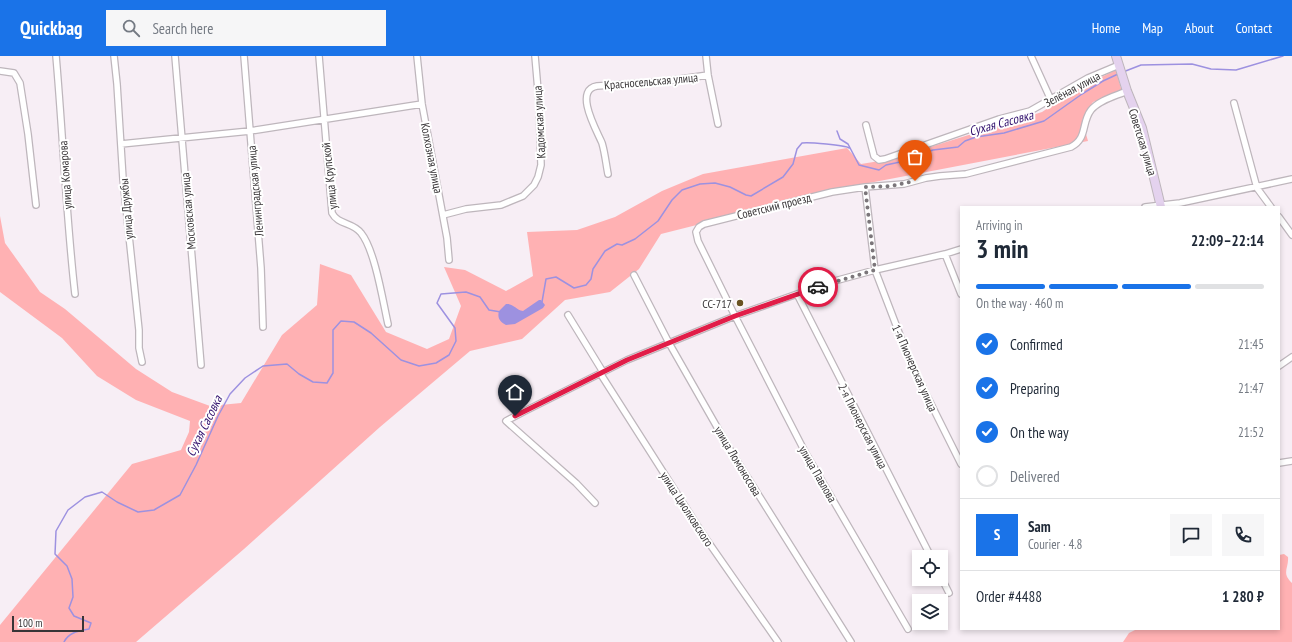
<!DOCTYPE html>
<html lang="en">
<head>
<meta charset="utf-8">
<style>
  body { margin:0; font-family:"PT Sans Narrow",sans-serif; background:#f6f6f7; color:#1f2937; height:100vh; display:flex; flex-direction:column; font-size:15px; white-space:nowrap }
  * { box-sizing:border-box; margin:0 }
  p { font-size:13px; color:#747a83 }
  .icon { flex:none; width:22px; height:22px; fill:none; stroke:currentColor; stroke-width:2; stroke-linecap:round; stroke-linejoin:round }
  .map { position:relative; flex:1; overflow:hidden }
  .panel { position:absolute; left:960px; top:150px; width:320px; height:424px; display:flex; flex-direction:column; background:#fff; border-radius:0px; box-shadow:0 2px 6px #0003 }
  .panel>* { flex:none }
  .tools { position:absolute; left:912px; top:494px; display:grid; gap:8px }
  .tools a { display:grid; place-items:center; width:36px; height:36px; border-radius:0px; background:#fff; box-shadow:0 2px 6px #0003; font-size:20px }
  .scale { position:absolute; left:12px; bottom:10px; width:72px; box-sizing:border-box; padding-left:4px; border:2px solid #383537; border-top:0; font-size:11px; line-height:14px; white-space:nowrap; color:#383537; -webkit-text-stroke:3px #fff; paint-order:stroke }
  .pin { position:absolute; display:grid; place-items:center; width:34px; height:34px; color:#fff; margin:-41px -17px; border-radius:50% 50% 50% 0; rotate:-45deg; box-shadow:0 0 4px #0007 }
  .pin .icon { rotate:45deg }
  .courier { position:absolute; display:grid; place-items:center; width:40px; height:40px; margin:-20px; border:3px solid #e11d48; border-radius:50%; background:#fff; color:#222; box-shadow:0 1px 5px #0007 }
  .overview em { font-style:normal; font-weight:800 }
  .overview div { display:flex; flex-direction:column-reverse }
  .overview { display:flex; align-items:center; justify-content:space-between; height:68px; padding:0 16px }
  h1 { font-size:26px; font-weight:800; line-height:30px }
  .bar { display:grid; grid-template-columns:repeat(4,1fr); gap:6px 4px; align-content:center; height:48px; padding:0 16px }
  .bar i { height:5px; border-radius:3px; background:#e0e1e3 }
  .bar .current { background:#1a73e8 }
  .bar p { grid-column:span 4 }
  .line { display:flex; align-items:center; gap:10px; padding:0 16px; border-top:1px solid #e0e1e3 }
  .line div { flex:1 }
  .round { display:grid; place-items:center; flex:none; width:42px; height:42px; border-radius:0px; background:#f6f6f7 }
  ol { padding:0 16px; list-style:none }
  li { display:flex; align-items:center; gap:12px; height:44px }
  li p { margin-inline-start:auto }
  li .icon { padding:4px; border-radius:50%; background:#1a73e8; color:#fff; stroke-width:4 }
  li:last-child { color:#747a83 }
  li i { width:22px; height:22px; border:2px solid #e0e1e3; border-radius:50% }
  header { display:flex; align-items:center; gap:24px; box-sizing:border-box; height:56px; padding:0 20px; background:#1a73e8; color:#fff }
  header strong { font-size:19px }
  nav { display:flex; gap:22px; margin-inline-start:auto; font-size:14px }
  .search { width:280px; height:36px; background:#f6f6f7; display:flex; align-items:center; gap:10px; box-sizing:border-box; padding:0 14px; border-radius:0px; color:#747a83; font-size:15px }
  .map>svg:first-child { display:block }
  .green { fill:#ffb1b3 }
  .water { fill:#9d91e0 }
  .lines { fill:none; stroke-linecap:round; stroke-linejoin:round }
  .stream { stroke:#9d91e0; stroke-width:1.5 }
  .street-casing { stroke:#beb6bc; stroke-width:8 }
  .secondary-casing { stroke:#beb6bc; stroke-width:10 }
  .street { stroke:#fff; stroke-width:5.5 }
  .secondary { stroke:#e4d2ee; stroke-width:8 }
  .done { stroke:#7b767a; stroke-width:4; stroke-dasharray:0 7.2 }
  .route { stroke:#e11d48; stroke-width:5 }
  .poi-dot { fill:#695222; stroke:#fff; stroke-width:1.5 }
  .labels { text-anchor:middle; dominant-baseline:central; stroke-width:4; stroke-linejoin:round; paint-order:stroke }
  .street-label { font-size:12px; fill:#383537; stroke:#fff }
  .poi-label { font-size:12px; fill:#383537; stroke:#fff; text-anchor:end }
  .water-label { font-size:13px; font-style:italic; fill:#32116e; stroke:#fff }
</style>
</head>
<body>
<header>
<strong>Quickbag</strong>
<div class="search"><svg class="icon" aria-label="search" viewBox="0 0 24 24"><circle cx="10" cy="10" r="6"/><path d="M15 15l6 6"/></svg>Search here</div>
<nav><a>Home</a><a>Map</a><a>About</a><a>Contact</a></nav>
</header>
<div class="map">
<svg width="1292" height="586" viewBox="0 0 1292 586">
  <rect width="100%" height="100%" fill="#f7eef5"/>
  <path class="green" d="M1116,14l6,22 -29,10 -11,18 6,21 -240,46 -187,47 -22,35 -29,23 -45,8 -43,39 -52,12 -90,76 -136,122 -108,93h-136v-17l132,-161 49,-14 8,-18 1,-11 -54,-21 -39,-24 -35,-38 -62,-46v-76l5,27 35,49 25,17 71,60 36,23 38,14 31,-3 41,-68 35,-30 3,-41 31,11 35,57 41,17 22,-10 12,-33 -17,-39 21,3 41,21 27,-15 -6,-44 50,-2 38,-13 47,-26 41,-17 144,-26 14,16 31,-5 150,-47 35,-23z
    M1284,498l4,3c1,11 -7,16 4,26v59h-169l6,-9 8,-4h142v-74z"/>
  <path class="water" d="M539,244h2l4,5 -2,3 -28,16 -9,1c-6,-3 -9,-7 -7,-14l7,-7c7,-1 10,6 17,7z"/>
  <g class="lines">
    <path class="stream" d="M1123,16l18,-7 51,-1 19,5 25,1 47,-14
      M837,75l3,8 8,5 11,21 20,5 7,-5 14,-3 33,-12 25,-3 7,-6 11,-4 28,-4 40,-12 38,-27 21,-13 15,-7
      M542,246l4,-23 10,-2 18,11 12,-3 5,-6 2,-10 12,-18 12,-7 5,1 13,-6 23,-18 14,-21 10,-10 18,-6 15,-1 15,4 16,8 5,1 32,-19 10,-13 4,-15 5,-6c6,-1 43,2 47,5
      M64,586c5,-10 15,-11 25,-13l2,-6 -17,-7 -5,-8 4,-11 -1,-18 -5,-13 -12,-12 1,-23 12,-21 17,-13 17,-5 15,10 21,10 16,-2 26,-15 16,-30 22,-49 12,-22 15,-16 18,-12 24,-2 12,10 14,8 14,1 6,-10v-43l8,-9 13,1 17,11 30,27 18,6 17,-3 13,-8 7,-14 -1,-13 -18,-25 4,-9 25,-2 14,5 9,13 12,2"/>
    <defs>
      <path id="street" d="M56,0c7,79 10,159 19,238
        M114,0l3,28 6,95 16,151v18l3,14
        M175,0l26,309
        M244,0l17,212 2,59
        M319,0l13,157c6,12 21,9 29,20 14,17 22,69 27,91
        M417,0l5,48 25,134 2,22
        M706,0l2,19 10,49
        M1031,0l20,44
        M0,15l14,2 6,10 8,51 8,71
        M1234,47l23,85 14,19
        M866,69l8,31 5,4 6,-1 114,-40 31,-8 58,-33 31,-13
        M121,88l129,-13 172,-27
        M608,118c-2,-10 -3,-21 -6,-31 -5,-12 -29,-53 -5,-57l63,-4 48,-7
        M865,131l10,83 36,94 50,100
        M1145,151l35,-4 112,-24
        M443,159l23,-6 35,-4 22,-9 11,-11 4,-8 3,-12 -2,-63 -4,-46
        M1279,161l13,18
        M945,198l16,40
        M634,219l35,68 60,105 122,194
        M797,238l134,263
        M568,259l35,57
        M1279,310l13,-9
        M600,317l102,160 76,109
        M1279,407l13,-2
        M595,447l-19,-20 -70,-62 19,-10 102,-51 108,-44 96,-34 44,-12 70,-16 16,-5
        M941,521l8,16
        M908,573l-103,-177 -70,-136 -37,-75 -2,-9 3,-5 5,-3 128,-32 33,-5 39,-3 22,-6 14,-2 26,-2 105,-27c17,-9 10,-24 20,-37 8,-10 25,-14 36,-19"/>
      <path id="secondary" d="M1116,0l11,35 15,37 19,79"/>
    </defs>
    <use href="#street" class="street-casing"/>
    <use href="#secondary" class="secondary-casing"/>
    <use href="#street" class="street"/>
    <use href="#secondary" class="secondary"/>
  </g>
  <g class="lines">
    <path class="done" d="M818,231l57,-17 -10,-83 26,-1 24,-5"/>
    <path class="route" d="M515,360l112,-56 108,-44 83,-29"/>
  </g>
  <circle class="poi-dot" cx="740" cy="247" r="4"/>
  <g class="labels">
    <g class="street-label">
      <text transform="translate(651 25) rotate(-5)">Красносельская улица</text>
      <text transform="translate(1072 33) rotate(-28)">Зелёная улица</text>
      <text transform="translate(539 66) rotate(-93)">Кадомская улица</text>
      <text transform="translate(1143 86) rotate(73)">Советская улица</text>
      <text transform="translate(432 102) rotate(79)">Колхозная улица</text>
      <text transform="translate(65 119) rotate(-94)">улица Комарова</text>
      <text transform="translate(329 120) rotate(-96)">улица Крупской</text>
      <text transform="translate(255 135) rotate(-95)">Ленинградская улица</text>
      <text transform="translate(774 150) rotate(-14)">Советский проезд</text>
      <text transform="translate(126 153) rotate(-95)">улица Дружбы</text>
      <text transform="translate(188 155) rotate(-95)">Московская улица</text>
      <text transform="translate(915 312) rotate(66)">1-я Пионерская улица</text>
      <text transform="translate(863 370) rotate(63)">2-я Пионерская улица</text>
      <text transform="translate(738 405) rotate(59)">улица Ломоносова</text>
      <text transform="translate(818 418) rotate(60)">улица Павлова</text>
      <text transform="translate(687 453) rotate(57)">улица Циолковского</text>
    </g>
    <g class="poi-label">
      <text x="732" y="247">СС-717</text>
    </g>
    <g class="water-label">
      <text transform="translate(1001 67) rotate(-15)">Сухая Сасовка</text>
      <text transform="translate(204 370) rotate(-64)">Сухая Сасовка</text>
    </g>
  </g>
</svg>
<div class="tools">
<a><svg class="icon" aria-label="locate" viewBox="0 0 24 24"><circle cx="12" cy="12" r="6"/><path d="M12 2v4M12 18v4M2 12h4M18 12h4"/></svg></a>
<a><svg class="icon" aria-label="layers" viewBox="0 0 24 24"><path d="M12 4l9 5-9 5-9-5zM3 14l9 5 9-5"/></svg></a>
</div>
<div class="scale">100 m</div>
<div class="pin" style="left:915px;top:125px;background:#ea580c"><svg class="icon" aria-label="bag" viewBox="0 0 24 24"><path d="M5 8h14l-1 12H6zM9 8a3 3 0 0 1 6 0"/></svg></div>
<div class="pin" style="left:515px;top:360px;background:#1f2937"><svg class="icon" aria-label="home" viewBox="0 0 24 24"><path d="M3 11l9-7 9 7M6 9v11h12V9"/></svg></div>
<div class="courier" style="left:818px;top:231px"><svg class="icon" aria-label="car" viewBox="0 0 24 24"><path d="M5 17H2v-5l4-1 3-4h7l3 4 3 1v5h-3M9 17h6M6 11h13"/><circle cx="7" cy="17" r="2"/><circle cx="17" cy="17" r="2"/></svg></div>
<section class="panel">
<div class="overview"><div><h1>3 min</h1><p>Arriving in</p></div><em>22:09–22:14</em></div>
<div class="bar"><i class="current"></i><i class="current"></i><i class="current"></i><i></i><p>On the way · 460 m</p></div>
<ol>
<li><svg class="icon" aria-label="check" viewBox="0 0 24 24"><path d="M5 12l5 5 9-10"/></svg>Confirmed<p>21:45</p></li>
<li><svg class="icon" aria-label="check" viewBox="0 0 24 24"><path d="M5 12l5 5 9-10"/></svg>Preparing<p>21:47</p></li>
<li><svg class="icon" aria-label="check" viewBox="0 0 24 24"><path d="M5 12l5 5 9-10"/></svg>On the way<p>21:52</p></li>
<li><i></i>Delivered</li>
</ol>
<div class="line" style="height:72px"><b class="round" style="background:#1a73e8;color:#fff">S</b><div><b>Sam</b><p>Courier · 4.8</p></div><a class="round"><svg class="icon" aria-label="chat" viewBox="0 0 24 24"><path d="M4 5h16v11H9l-5 4z"/></svg></a><a class="round"><svg class="icon" aria-label="phone" viewBox="0 0 24 24"><path d="M5 4h4l2 5-3 2q2 4 5 5l2-3 5 2v4C11 20 4 13 5 4z"/></svg></a></div>
<div class="line" style="height:52px"><div>Order #4488</div><b>1 280 ₽</b></div>
</section>
</div>
</body>
</html>
